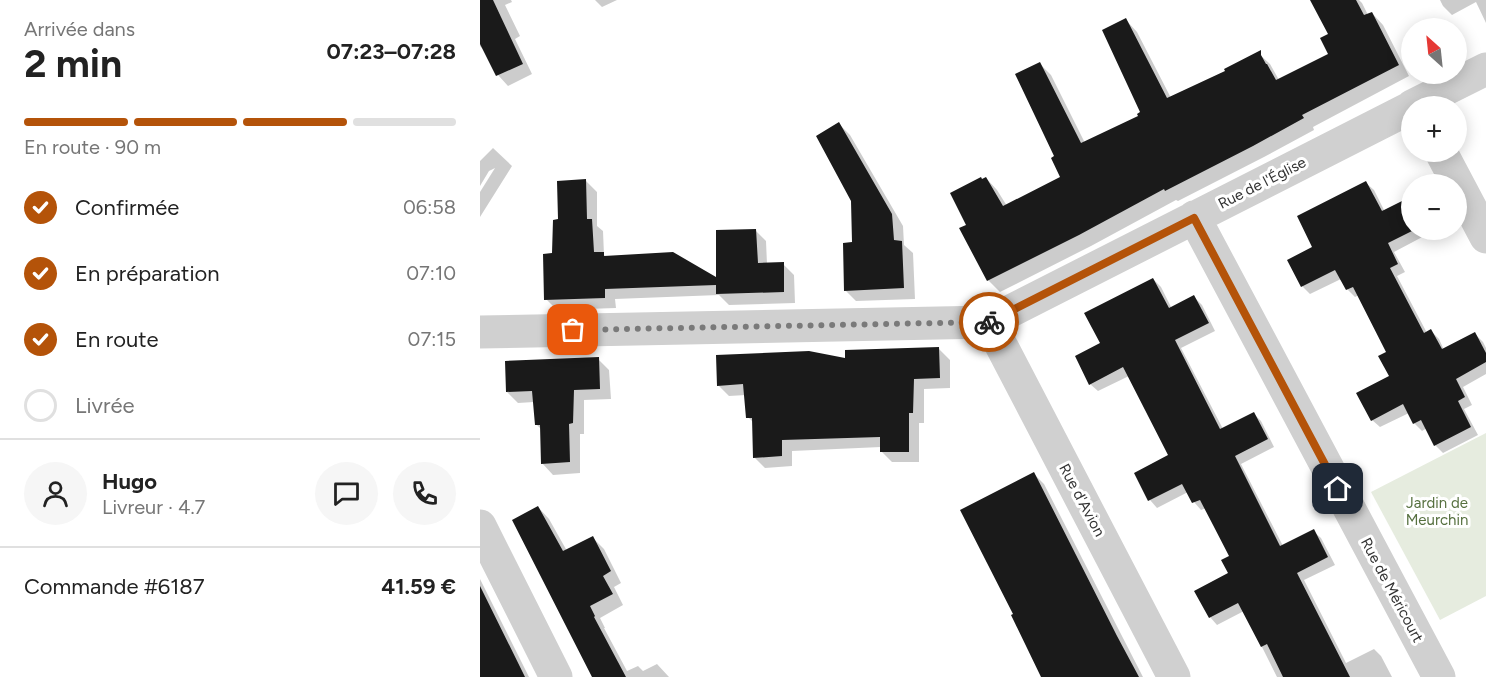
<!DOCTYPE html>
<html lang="fr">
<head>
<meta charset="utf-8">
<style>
  body { margin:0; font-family:Figtree,sans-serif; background:#f6f6f6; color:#222; height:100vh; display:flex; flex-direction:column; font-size:22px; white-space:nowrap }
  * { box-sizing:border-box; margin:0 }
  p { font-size:20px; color:#767676 }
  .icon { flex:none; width:33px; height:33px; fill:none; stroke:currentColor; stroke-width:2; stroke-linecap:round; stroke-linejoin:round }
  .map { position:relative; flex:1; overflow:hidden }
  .sheet { display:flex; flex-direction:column; background:#fff; width:480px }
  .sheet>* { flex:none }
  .needle { width:39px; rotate:333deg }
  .tools { position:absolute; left:921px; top:18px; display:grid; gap:12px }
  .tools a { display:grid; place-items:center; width:66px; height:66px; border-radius:50%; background:#fff; box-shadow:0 3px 15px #0003; font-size:30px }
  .pin { position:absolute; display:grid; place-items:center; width:51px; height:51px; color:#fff; margin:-26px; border-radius:12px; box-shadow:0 3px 9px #0006 }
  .courier { position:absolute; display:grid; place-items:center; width:60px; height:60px; margin:-30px; border:4px solid #b45309; border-radius:50%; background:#fff; color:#222; box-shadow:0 2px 8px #0007 }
  .summary em { font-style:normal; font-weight:700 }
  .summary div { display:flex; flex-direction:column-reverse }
  .summary { display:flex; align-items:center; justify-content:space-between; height:102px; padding:0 24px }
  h1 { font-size:39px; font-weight:700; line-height:45px }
  .bar { display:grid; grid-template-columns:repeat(4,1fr); gap:9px 6px; align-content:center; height:72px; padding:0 24px }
  .bar i { height:8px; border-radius:4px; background:#e0e0e0 }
  .bar .current { background:#b45309 }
  .bar p { grid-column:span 4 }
  .line { display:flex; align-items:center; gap:15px; padding:0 24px; border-top:2px solid #e0e0e0 }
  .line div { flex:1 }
  .round { display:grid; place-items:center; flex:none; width:63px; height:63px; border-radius:32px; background:#f6f6f6 }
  ol { padding:0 24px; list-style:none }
  li { display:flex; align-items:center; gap:18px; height:66px }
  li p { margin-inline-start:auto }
  li .icon { padding:6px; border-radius:50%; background:#b45309; color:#fff; stroke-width:4 }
  li:last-child { color:#767676 }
  li i { width:33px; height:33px; border:3px solid #e0e0e0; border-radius:50% }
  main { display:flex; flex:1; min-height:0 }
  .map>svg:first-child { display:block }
  .green { fill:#e6ecdf }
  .shadow { fill:#0003 }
  .building { fill:#1a1a1a }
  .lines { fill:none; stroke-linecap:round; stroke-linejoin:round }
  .minor { stroke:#d0d0d0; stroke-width:33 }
  .done { stroke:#7a7a7a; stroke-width:6; stroke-dasharray:0 10.8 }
  .route { stroke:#b45309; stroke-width:8 }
  .labels { text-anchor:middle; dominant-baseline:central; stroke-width:6; stroke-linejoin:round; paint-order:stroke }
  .street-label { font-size:15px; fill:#333; stroke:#fff }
  .park-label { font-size:15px; fill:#56703f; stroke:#fff }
</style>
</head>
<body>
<main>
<section class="sheet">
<div class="summary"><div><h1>2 min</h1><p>Arrivée dans</p></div><em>07:23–07:28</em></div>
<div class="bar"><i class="current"></i><i class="current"></i><i class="current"></i><i></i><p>En route · 90 m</p></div>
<ol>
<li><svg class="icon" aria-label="check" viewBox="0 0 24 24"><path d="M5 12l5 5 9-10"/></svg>Confirmée<p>06:58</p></li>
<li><svg class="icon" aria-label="check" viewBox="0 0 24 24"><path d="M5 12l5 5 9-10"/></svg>En préparation<p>07:10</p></li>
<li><svg class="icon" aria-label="check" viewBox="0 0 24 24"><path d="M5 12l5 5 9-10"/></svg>En route<p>07:15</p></li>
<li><i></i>Livrée</li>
</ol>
<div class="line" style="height:108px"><a class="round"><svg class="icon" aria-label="person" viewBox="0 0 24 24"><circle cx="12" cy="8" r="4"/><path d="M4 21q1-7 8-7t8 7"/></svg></a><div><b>Hugo</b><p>Livreur · 4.7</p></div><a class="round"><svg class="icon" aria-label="chat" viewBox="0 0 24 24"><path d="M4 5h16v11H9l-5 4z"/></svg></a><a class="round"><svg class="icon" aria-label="phone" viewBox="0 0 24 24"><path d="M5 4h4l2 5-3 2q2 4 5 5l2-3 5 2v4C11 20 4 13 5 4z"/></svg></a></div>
<div class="line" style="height:78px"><div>Commande #6187</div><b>41.59 €</b></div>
</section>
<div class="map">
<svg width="1006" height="677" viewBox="0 0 1006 677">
  <rect width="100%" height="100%" fill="#fff"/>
  <path class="green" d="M1006,433v163l-46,24 -69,-128z"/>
  <path class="shadow" d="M0,0h31l1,2 -7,3 15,31 -5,3 17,35 -24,12 -10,-11 -13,-24 -5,-5z
    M115,0h22l-15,7z
    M853,0h26l3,3 6,12 4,-2 11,12 26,51 -96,51 1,3 -50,27 -86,44 -2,-1 -85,46 -91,46 -12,-12 -26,-51 6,-3 14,-46 4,-2 11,12 10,16 55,-29 -6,-20 -17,-94 12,12 34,68 55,-26 2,-5 -16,-92 11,12 34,66 56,-26 31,-19 12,11 9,16 51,-26v-19z
    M960,0h46v23l-10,-21 -24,13 -9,-9z
    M359,124l11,11 53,91 1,19 9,8 2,46 -59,2 -11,-11 8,-46v-44z
    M13,148l19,18 -32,51v-25l15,-24 -6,3 -9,15v-25z
    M106,181l11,11v34l6,5 1,24 2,2 111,23 38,-50 11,11 1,23h16l11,11 1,28 -66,2 -10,-10 -104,4 1,9 -59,2 -11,-11 13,-78z
    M886,183l8,7 11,22 27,18h14l2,4 -34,18 11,20 -8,4 30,57 4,-2 8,8 5,11 31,-16 8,8 3,6v26l-23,13 9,18 -8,4 14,26 -35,18 -8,-8 -8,-17 -5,3 -8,-8 -5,-10 -29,14 -8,-7 19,-43 -3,-24 -29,-58 -4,2 -8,-8 -6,-10 -31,15 -7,-7 -14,-27 25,-13z
    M673,279l8,8 11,22 22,-12 8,8 13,26 -34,17 42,81 30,-16 8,8 13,26 -33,17 42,82 30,-15 8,7 14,27 -31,15 42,83 28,-14 7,7 11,21h-115l-33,-66 -27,14 -7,-8 20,-43 1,-17 -25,-49 -5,2 -7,-8 -6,-10 -31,16 -7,-8 20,-44 -41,-80 -31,15 -8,-7 12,-40z
    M459,349l11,11v28l-26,1v34h-5v39h-27l-11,-11v-4l-89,4v15l-27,2 -11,-11v-34l-6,-6 -2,-22 -17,1 -11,-11 129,-25z
    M118,359l11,11 2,29 -27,1v34h-4v39l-27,2 -11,-12v-33l-6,-6 -2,-22 -16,1 -11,-11z
    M554,474l10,10 99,193h-96l-32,-62z
    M58,507l11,12 18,32 26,-13 11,11 17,34 -7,4 9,18 -23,13 5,10h-1l23,43 11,-5 5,5 14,-7 12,13h-74z
    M0,579l49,98h-49z"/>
  <path class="building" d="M0,0h13l30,64 -27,12 -16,-32z
    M830,0h46l8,15 8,-3 27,53 -97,50 2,3 -51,28 -88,45 -1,-2 -85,46 -92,46 -28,-53 7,-3 -16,-32 31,-16 1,2 4,-2 17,29 57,-29 -9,-19 3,-2 -39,-82 25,-12 41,81 57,-27 -1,-2 3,-2 -38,-82 24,-12 41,80 58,-27 -1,-2 37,-19v5l5,9h1l9,16 52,-26 -8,-16 8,-4z
    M359,122l53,92 2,26 8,1 2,47 -60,3 -1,-48 9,-1 -1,-41 -35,-65z
    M106,179l1,40h5l2,33h10v4l69,-4 43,25v-47l40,-1 2,34 26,-1v30l-68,2v-9l-111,4v9l-61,2 -1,-46 9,-1 1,-33 5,-1 -1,-38z
    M886,181l16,30 30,-15v35l-24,12 10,21 -8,4 34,65 7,-4 11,20 33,-17 11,21v9l-30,17 9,18 -7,4 13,26 -37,19 -13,-26 -8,4 -10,-20 -32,17 -15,-28 33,-17 -11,-20 8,-4 -33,-65 -7,3 -11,-20 -34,17 -14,-27 25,-13 -15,-31z
    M673,278l16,30 25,-13 15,28 -34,17 45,89 34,-17 14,27 -33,17 45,90 34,-17 14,28 -31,16 53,104h-67l-16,-33 -6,3 -23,-44 -29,15 -15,-27 34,-18 -7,-13 8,-4 -16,-31 -13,-25 -8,3 -10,-19 -34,17 -14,-28 34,-18 -23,-45 -22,-43 -34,18 -14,-29 25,-13 -16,-30z
    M459,347l1,31 -26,1 -1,34h-4v39h-29v-15l-98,3v16l-29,2 -1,-40h-6l-3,-34 -26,2 -1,-31 93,-4 36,7v-8z
    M119,357l1,32 -26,1 -1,33 -4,1 1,38 -29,2 -1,-39h-5l-3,-34 -26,1 -1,-31z
    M554,472l83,164 22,41h-98l-30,-62 2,-1 -53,-104z
    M58,506l25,45 30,-15 18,35 -8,5 10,18 -23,12 5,10 -1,1 32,60h-34l-24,-47 -56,-110z
    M0,586l45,91h-45z"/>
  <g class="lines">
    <path class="minor" d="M932,106l74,-37
      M961,152l45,85
      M714,217l245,460
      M509,322l185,355
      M0,332l509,-10 423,-215
      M0,526l76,151"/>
  </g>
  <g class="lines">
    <path class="done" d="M93,330l416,-8"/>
    <path class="route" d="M509,322l205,-104 144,271"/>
  </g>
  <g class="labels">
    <g class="street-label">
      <text transform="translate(782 183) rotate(-27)">Rue de l'Église</text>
      <text transform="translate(602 500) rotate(62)">Rue d'Avion</text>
      <text transform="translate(912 590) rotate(62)">Rue de Méricourt</text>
    </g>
    <g class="park-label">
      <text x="957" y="503">Jardin de<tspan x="957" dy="17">Meurchin</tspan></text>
    </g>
  </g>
</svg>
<div class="tools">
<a><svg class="needle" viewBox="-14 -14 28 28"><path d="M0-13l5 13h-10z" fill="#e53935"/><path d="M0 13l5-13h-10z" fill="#767676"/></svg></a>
<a>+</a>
<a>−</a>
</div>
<div class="pin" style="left:93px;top:330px;background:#ea580c"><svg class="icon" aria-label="bag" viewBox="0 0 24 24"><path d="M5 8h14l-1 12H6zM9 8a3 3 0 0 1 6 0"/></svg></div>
<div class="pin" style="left:858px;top:489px;background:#1f2937"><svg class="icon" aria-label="home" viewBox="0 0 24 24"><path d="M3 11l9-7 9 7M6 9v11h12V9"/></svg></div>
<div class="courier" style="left:509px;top:322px"><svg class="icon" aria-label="bike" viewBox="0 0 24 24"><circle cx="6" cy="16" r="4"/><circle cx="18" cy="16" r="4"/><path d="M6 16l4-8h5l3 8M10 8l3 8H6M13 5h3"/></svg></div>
</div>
</main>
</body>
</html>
